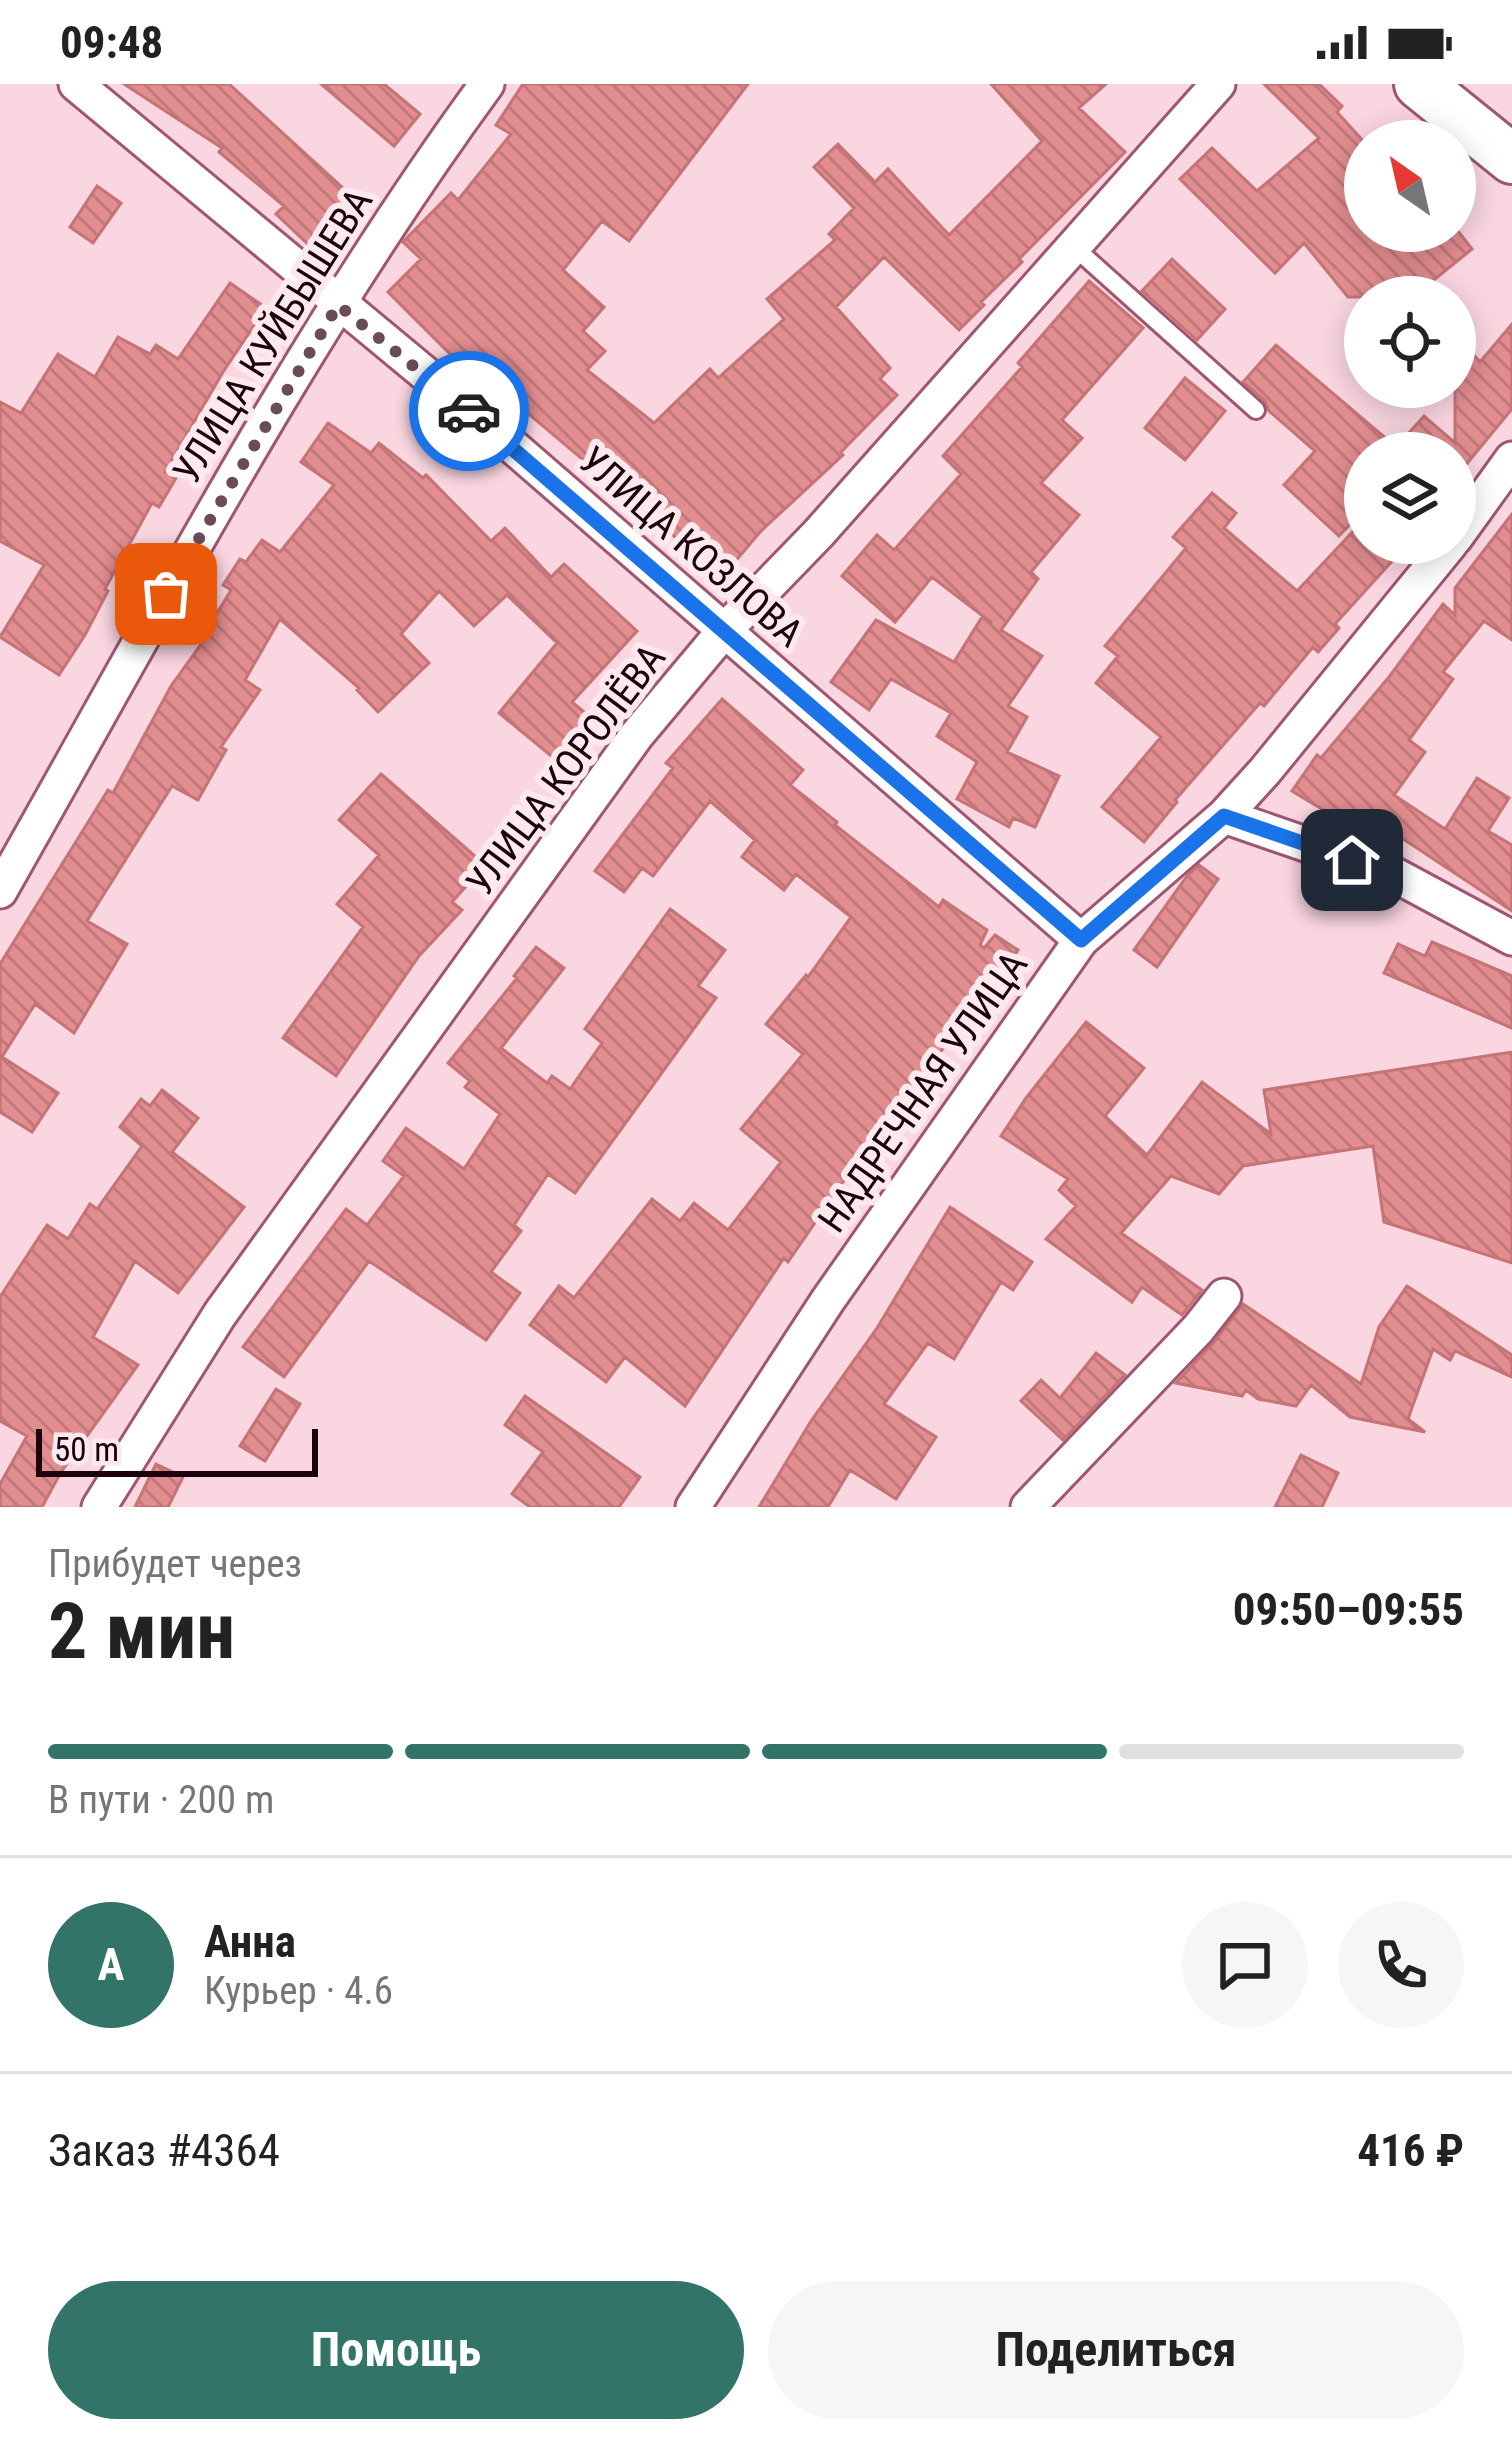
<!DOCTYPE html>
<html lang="ru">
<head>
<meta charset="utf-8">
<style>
  body { margin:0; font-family:"Roboto Condensed",sans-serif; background:#f6f6f6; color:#222; height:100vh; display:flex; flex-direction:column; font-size:45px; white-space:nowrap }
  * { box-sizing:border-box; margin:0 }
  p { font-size:39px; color:#767676 }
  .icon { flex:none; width:66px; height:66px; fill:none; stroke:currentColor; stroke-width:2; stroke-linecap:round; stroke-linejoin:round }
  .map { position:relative; height:1423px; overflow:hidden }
  .details { display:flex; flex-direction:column; background:#fff; flex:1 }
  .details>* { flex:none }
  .needle { width:78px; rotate:326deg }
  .fabs { position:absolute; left:1344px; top:36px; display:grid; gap:24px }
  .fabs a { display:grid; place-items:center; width:132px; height:132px; border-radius:50%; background:#fff; box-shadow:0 6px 30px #0003; font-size:60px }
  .scale { position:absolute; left:36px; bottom:30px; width:282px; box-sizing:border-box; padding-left:12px; border:6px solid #1c020c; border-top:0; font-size:33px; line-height:42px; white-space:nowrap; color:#1c020c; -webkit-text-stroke:9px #fbe9ee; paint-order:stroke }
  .pin { position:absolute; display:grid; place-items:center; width:102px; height:102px; color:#fff; margin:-51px; border-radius:24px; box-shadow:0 6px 18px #0006 }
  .courier { position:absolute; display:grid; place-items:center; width:120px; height:120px; margin:-60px; border:9px solid #1a73e8; border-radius:50%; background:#fff; color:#222; box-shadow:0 3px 15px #0007 }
  .headline em { font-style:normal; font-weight:700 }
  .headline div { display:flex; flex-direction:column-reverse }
  .headline { display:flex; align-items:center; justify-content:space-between; height:204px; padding:0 48px }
  h1 { font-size:78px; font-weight:700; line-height:90px }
  .bar { display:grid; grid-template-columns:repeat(4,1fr); gap:18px 12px; align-content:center; height:144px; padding:0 48px }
  .bar i { height:15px; border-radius:9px; background:#e0e0e0 }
  .bar .on { background:#327568 }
  .bar p { grid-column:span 4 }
  .line { display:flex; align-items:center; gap:30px; padding:0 48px; border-top:3px solid #e0e0e0 }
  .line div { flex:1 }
  .round { display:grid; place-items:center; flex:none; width:126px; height:126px; border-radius:63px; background:#f6f6f6 }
  .cta { display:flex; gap:24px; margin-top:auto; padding:24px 48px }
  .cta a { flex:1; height:138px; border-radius:72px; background:#327568; color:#fff; font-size:48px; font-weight:700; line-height:138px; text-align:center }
  .cta a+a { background:#f6f6f6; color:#222 }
  .status { display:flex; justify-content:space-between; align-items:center; height:84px; padding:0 60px; background:#fff; direction:ltr }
  .status svg { height:33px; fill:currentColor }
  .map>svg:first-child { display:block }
  .building { fill:url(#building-back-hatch); stroke:#c67376; stroke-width:3 }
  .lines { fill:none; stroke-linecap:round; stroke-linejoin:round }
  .service-casing { stroke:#a05571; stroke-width:22 }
  .minor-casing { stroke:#a05571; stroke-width:39 }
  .secondary-casing { stroke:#a05571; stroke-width:54 }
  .service { stroke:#fff; stroke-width:16 }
  .minor { stroke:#fff; stroke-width:33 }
  .secondary { stroke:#fff; stroke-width:48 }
  .done { stroke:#6a4c57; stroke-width:12; stroke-dasharray:0 21.6 }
  .route { stroke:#1a73e8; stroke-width:15 }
  .labels { text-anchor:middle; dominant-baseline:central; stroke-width:12; stroke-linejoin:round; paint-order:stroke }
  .street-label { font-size:39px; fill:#1c020c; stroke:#fbe9ee }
</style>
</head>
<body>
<div class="status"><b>09:48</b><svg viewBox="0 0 49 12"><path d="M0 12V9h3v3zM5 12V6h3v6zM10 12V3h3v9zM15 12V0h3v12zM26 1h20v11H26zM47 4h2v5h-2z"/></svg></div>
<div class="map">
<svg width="1512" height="1423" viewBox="0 0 1512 1423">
  <defs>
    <pattern id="building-back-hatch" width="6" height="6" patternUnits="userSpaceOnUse" patternTransform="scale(3)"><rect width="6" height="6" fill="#e28d8f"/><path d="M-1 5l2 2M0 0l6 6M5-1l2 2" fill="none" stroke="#c1787a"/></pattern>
  </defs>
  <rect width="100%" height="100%" fill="#fad6e1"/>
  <path class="building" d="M124,0h105l126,115 -44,48 -35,-33 8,-8 -65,-54 3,-4z
    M321,0h63l36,30 -26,32z
    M523,0h225l-119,157 -27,-20 -39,49 41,37 -21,24 22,20 -18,19 67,53 56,-54 8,9 66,-59 -17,-20 68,-59 -6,-6 25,-26 -40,-41 24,-23 37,38 13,-13 61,66 93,-94 -51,-57h115l-27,24 46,44 -106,107 3,3 -41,40 3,3 -25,25 -75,-73 -48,50 54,61 -10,11 17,16 -56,57 2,3 -82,76 -39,46 -62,-53 -8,9 -46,-43 6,-6 -144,-121 -4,5 -76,-76 33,-33 -18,-17 48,-49 7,7 53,-66 -15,-9z
    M1264,0h55l23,22 -5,6 28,31v88h93l14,18 -59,48h-65l-44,-54 -29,30 -95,-94 32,-31 45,43 62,-53z
    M97,102l24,17 -28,40 -23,-16z
    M1172,175l53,50 -28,31 -55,-49z
    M1089,197l54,47 -81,92 20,18 -41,45 38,32 -48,57 7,7 -37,51 41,26 -34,50 19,11 -20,35 52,24 -24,51 -22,-9 -4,9 -52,-28 20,-37 -40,-26 14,-23 -60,-34 -22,31 -38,-28 45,-62 78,42 28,-45 10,6 -60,-46 -37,45 -53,-46 35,-41 17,15 67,-76 -18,-18 79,-89 -4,-4z
    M230,199l36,25 -43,64 -58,100 11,6 -17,29 -7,-4 -47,86 3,2 -23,44 -26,40 -59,-38 44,-72 -44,-24v-139l21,11 37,-59 37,23 23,-40 32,17 6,-9 22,14z
    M1512,240v85l-57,69v-25h-90v56l-26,27 -55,-51 31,-34 -46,-40 -4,-10 -22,-19 33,-37 120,102 28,-31 31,27v-110l25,29z
    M1185,294l40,33 -40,49 -40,-32z
    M328,339l43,30 8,-10 44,35 3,-3 65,66 14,-13 46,49 13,-13 73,67 -65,71 24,20 -35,42 -62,-51 58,-70 -50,-48 -33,31 -35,-35 -38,43 28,29 -51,49 -21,-22 2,-2 -79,-69 -35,61 15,10 -39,57 5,3 -28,50 -26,-14 -85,135 40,23 -53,89 -39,-29 -33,53 56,36 -26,39 -32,-20v-148l108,-174 5,3 58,-107 46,-64 -4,-2 18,-30 -8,-5 17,-26 6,3 16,-22 18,12 54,-67 -33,-23z
    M1212,409l24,20 -12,15 73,63 61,-65 7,6v11h12l17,16 -59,65 4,4 -21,24 -5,-5 -49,59 -4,-3 -85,97 2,2 -33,40 -42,-35 59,-70 -65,-54 22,-27 -13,-10 81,-98 -13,-11z
    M1512,430v126l-28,-19 -41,51 10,7 -44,61 16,12 -31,43 51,34 32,-51 32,20 -21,33 24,14v66l-136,-90 -11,14 -73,-44 25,-36 4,3 68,-81 54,-73 12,11v-27z
    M722,615l81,71 -13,15 47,37 -2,3 104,82 4,-7 44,30 -7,15 4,3 11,-13 23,15 -43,65 -4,-3 -106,138 -77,112 -4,-4 -99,148 -60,-49 -19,25 -76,-57 29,-39 15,12 78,-99 28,22 14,-18 34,27 53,-68 -40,-33 62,-75 -37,-30 40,-49 2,2 43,-60 -55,-43 -12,16 -42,-33 13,-17 -45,-39 -57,75 -11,-8 -18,24 -29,-21 78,-103 -7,-5z
    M381,690l104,91 -33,37 10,8 -43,46 -83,120 -53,-38 80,-111 -26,-23 42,-49 -40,-35z
    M1199,781l19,14 -61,88 -23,-17 53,-74z
    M670,825l55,41 -27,36 18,12 -141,195 -27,-19 -34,51 7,6 -30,41 29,21 -34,47 -117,-79 -85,116 -41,-30 103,-138 21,16 37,-49 -21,-15 23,-33 58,41 36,-55 -35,-27 5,-6 -22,-18 69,-85 -3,-2 22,-29 28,21 -63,80 46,35 5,-7 18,13 32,-46 -17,-14z
    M1432,858l80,34v52l-128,-55 14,-29 27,12z
    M1086,938l58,46 -39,48 42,39 55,-73 69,52 -7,-44 248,-38v211l-128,-41 -11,-76 -130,20 -24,28 -48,-18 -50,57 81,57 -20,25 -40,-28 -10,15 -86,-63 30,-33 -17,-16 9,-11 -67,-43 25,-38z
    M162,1006l36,28 -26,34 72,55 -66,86 -43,-32 -42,76 45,28 -77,107 -19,35h-42v-23l27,-48 -27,-15v-124l47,-72 21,14 22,-35 7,5 45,-63 -22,-19 21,-28 9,7z
    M950,1123l82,55 -19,28 -12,-8 -47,77 -26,-16 -44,61 52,33 -40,62 -46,-29 -22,37h-69l52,-86 66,-93z
    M1407,1202l105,69v22l-57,-26 -5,9 -17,-11 -25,70 17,13 -75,-15 -39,-32 -15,21 -38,-7 -12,-9 -4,6 -66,-13 38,-41 29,-38 118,80 18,-57z
    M1096,1269l29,22 -62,65 -42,-39 20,-21 19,18z
    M276,1305l24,15 -35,57 -25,-15z
    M525,1312l115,81 -21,30h-89l-18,-13 31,-42 -38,-27z
    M1301,1371l37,18 -16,34h-47z
    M156,1380l27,13 -15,30h-33z"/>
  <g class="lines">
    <defs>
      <path id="service" d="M1074,163l182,163"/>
      <path id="minor" d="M76,0l428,355 577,501
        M1455,454l57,-79
        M1224,732l171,59 117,63
        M0,807c155,-273 301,-553 487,-807
        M99,1423l121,-193 416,-578 87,-104 95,-98 400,-450
        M693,1423l135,-207 253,-360 143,-124 41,-45 186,-228
        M1028,1423l170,-178 26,-33"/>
      <path id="secondary" d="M1419,0l93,75"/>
    </defs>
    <use href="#service" class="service-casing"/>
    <use href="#minor" class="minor-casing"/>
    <use href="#secondary" class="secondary-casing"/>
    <use href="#service" class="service"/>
    <use href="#minor" class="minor"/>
    <use href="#secondary" class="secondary"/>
  </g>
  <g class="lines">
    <path class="done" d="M166,510l172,-289 131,106"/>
    <path class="route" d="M469,327l612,529 143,-124 128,44"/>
  </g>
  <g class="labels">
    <g class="street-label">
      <text transform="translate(273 252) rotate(-58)">УЛИЦА КУЙБЫШЕВА</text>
      <text transform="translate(691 463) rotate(41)">УЛИЦА КОЗЛОВА</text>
      <text transform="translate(566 686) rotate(-53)">УЛИЦА КОРОЛЁВА</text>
      <text transform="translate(923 1008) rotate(-55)">НАДРЕЧНАЯ УЛИЦА</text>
    </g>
  </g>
</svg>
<div class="fabs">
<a><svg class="needle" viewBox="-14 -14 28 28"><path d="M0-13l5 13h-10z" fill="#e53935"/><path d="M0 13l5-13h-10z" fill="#767676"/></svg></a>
<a><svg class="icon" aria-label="locate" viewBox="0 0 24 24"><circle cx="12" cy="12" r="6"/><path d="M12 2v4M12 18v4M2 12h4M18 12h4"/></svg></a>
<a><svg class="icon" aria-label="layers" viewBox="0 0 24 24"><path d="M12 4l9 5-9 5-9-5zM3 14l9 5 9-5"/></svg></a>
</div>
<div class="scale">50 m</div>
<div class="pin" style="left:166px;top:510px;background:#ea580c"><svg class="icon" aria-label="bag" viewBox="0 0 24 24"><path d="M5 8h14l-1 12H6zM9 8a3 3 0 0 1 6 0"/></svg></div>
<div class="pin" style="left:1352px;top:776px;background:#1f2937"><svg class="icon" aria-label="home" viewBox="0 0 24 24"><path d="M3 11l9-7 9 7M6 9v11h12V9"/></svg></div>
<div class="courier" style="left:469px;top:327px"><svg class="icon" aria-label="car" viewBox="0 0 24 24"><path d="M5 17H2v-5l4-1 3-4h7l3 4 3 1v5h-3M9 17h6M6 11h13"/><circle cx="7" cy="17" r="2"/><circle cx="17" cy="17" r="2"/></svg></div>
</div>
<section class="details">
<div class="headline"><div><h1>2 мин</h1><p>Прибудет через</p></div><em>09:50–09:55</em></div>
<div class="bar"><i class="on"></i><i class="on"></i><i class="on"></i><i></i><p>В пути · 200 m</p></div>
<div class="line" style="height:216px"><b class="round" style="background:#327568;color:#fff">А</b><div><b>Анна</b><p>Курьер · 4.6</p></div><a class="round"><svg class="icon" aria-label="chat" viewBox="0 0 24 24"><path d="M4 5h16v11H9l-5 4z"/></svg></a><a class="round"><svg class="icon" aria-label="phone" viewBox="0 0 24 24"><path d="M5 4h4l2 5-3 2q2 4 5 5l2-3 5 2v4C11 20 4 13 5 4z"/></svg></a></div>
<div class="line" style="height:156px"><div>Заказ #4364</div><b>416 ₽</b></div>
<div class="cta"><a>Помощь</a><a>Поделиться</a></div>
</section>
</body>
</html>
